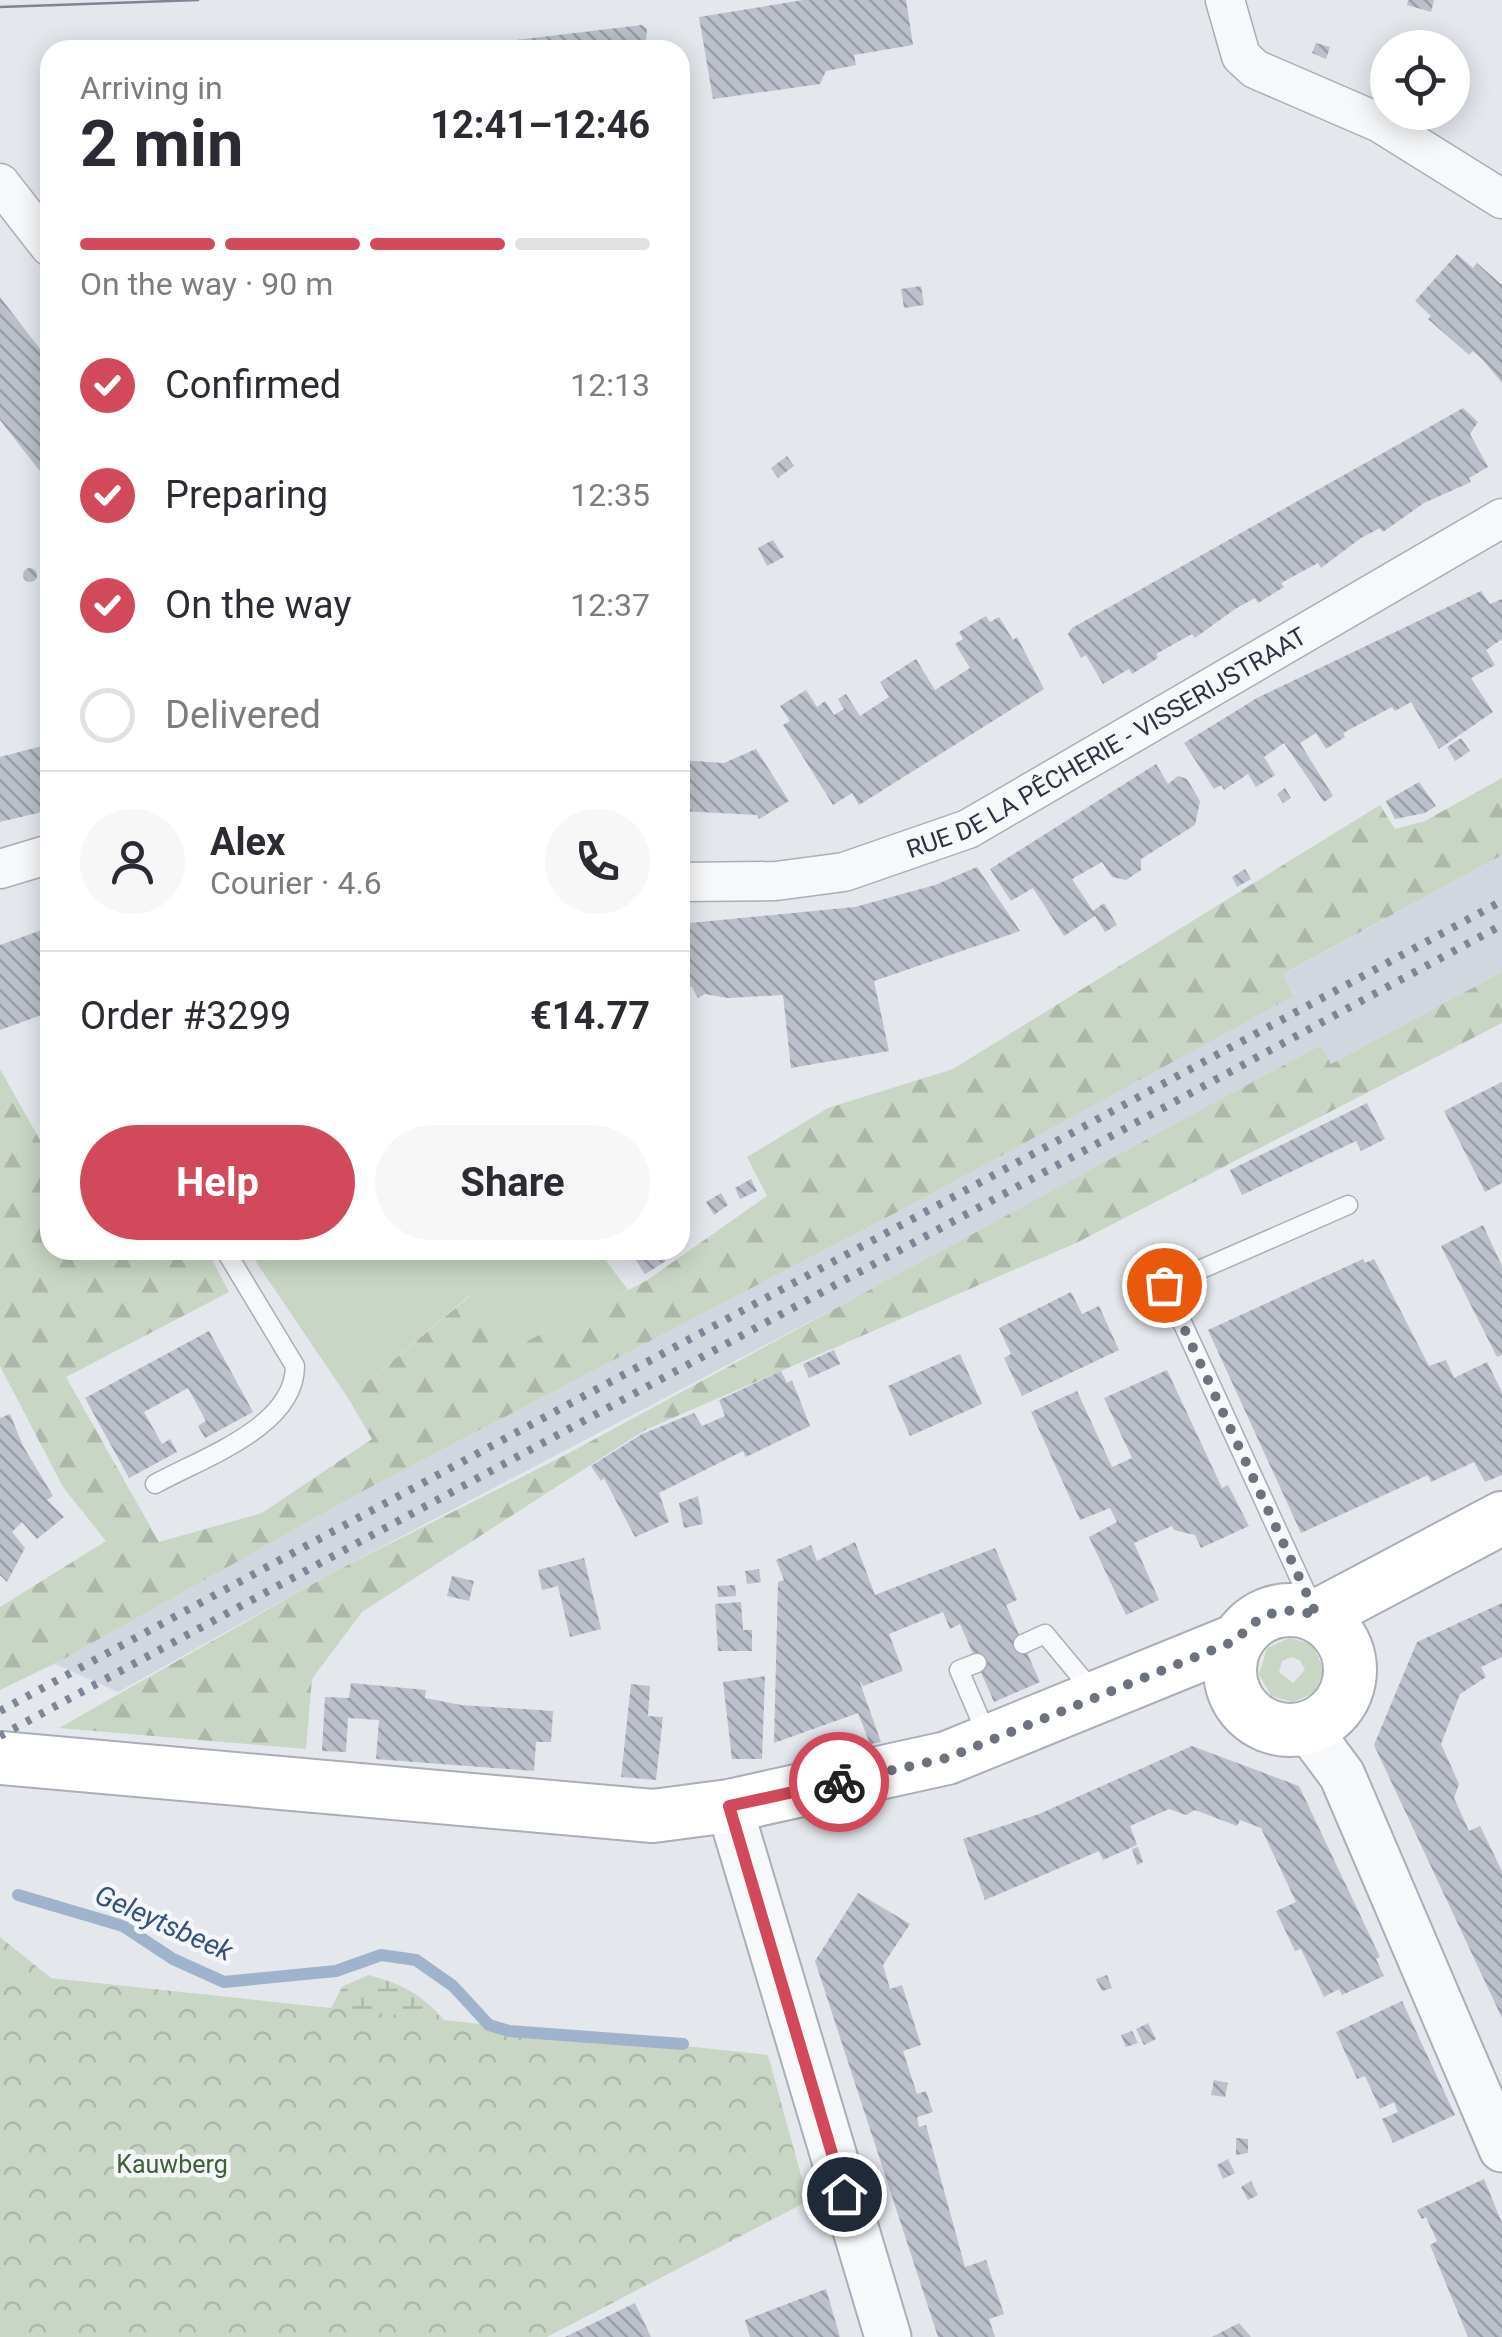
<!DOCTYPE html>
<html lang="en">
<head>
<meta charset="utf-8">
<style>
  body { margin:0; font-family:Roboto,sans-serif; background:#f7f7f7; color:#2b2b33; height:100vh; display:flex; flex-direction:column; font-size:38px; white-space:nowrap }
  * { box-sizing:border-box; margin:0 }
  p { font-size:32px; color:#7c7c81 }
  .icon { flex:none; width:55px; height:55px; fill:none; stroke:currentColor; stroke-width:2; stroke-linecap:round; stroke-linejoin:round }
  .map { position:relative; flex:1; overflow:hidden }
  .sheet { position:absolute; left:40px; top:40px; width:650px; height:1220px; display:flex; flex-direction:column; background:#fff; border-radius:30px; box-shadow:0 5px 25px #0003 }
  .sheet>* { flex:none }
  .fabs { position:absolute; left:1370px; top:30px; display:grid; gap:20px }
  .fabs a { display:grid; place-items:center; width:100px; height:100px; border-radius:50%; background:#fff; box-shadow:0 5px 25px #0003; font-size:50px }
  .pin { position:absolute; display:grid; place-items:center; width:85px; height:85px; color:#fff; margin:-42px; border:5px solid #fff; border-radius:50%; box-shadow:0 2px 10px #0007 }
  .courier { position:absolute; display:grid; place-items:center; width:100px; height:100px; margin:-50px; border:8px solid #d1495b; border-radius:50%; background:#fff; color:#222; box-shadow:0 2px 12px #0007 }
  .head em { font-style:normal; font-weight:700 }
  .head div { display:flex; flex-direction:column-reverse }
  .head { display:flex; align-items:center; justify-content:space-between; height:170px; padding:0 40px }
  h1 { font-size:65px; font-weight:700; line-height:75px }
  .bar { display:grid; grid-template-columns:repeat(4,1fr); gap:15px 10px; align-content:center; height:120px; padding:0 40px }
  .bar i { height:12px; border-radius:8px; background:#e1e1e2 }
  .bar .current { background:#d1495b }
  .bar p { grid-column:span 4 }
  .line { display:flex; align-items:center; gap:25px; padding:0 40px; border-top:2px solid #e1e1e2 }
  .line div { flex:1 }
  .round { display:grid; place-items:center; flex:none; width:105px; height:105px; border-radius:52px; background:#f7f7f7 }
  ol { padding:0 40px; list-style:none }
  li { display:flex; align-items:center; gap:30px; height:110px }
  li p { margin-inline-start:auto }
  li .icon { padding:10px; border-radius:50%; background:#d1495b; color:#fff; stroke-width:4 }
  li:last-child { color:#7c7c81 }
  li i { width:55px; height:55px; border:5px solid #e1e1e2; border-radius:50% }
  .action { display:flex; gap:20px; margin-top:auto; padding:20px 40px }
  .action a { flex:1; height:115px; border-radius:60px; background:#d1495b; color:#fff; font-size:40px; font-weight:700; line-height:115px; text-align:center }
  .action a+a { background:#f7f7f7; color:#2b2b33 }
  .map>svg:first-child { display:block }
  .built { fill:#d2d6de }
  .grass { fill:#c9d6c5; fill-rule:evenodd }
  .forest { fill:url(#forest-firs) }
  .wetland { fill:url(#wetland-marsh) }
  .park { fill:url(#park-crowns) }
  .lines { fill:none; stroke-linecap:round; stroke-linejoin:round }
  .stream { stroke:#9fb4cc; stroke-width:12 }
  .building { fill:url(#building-back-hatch) }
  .service-casing { stroke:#a9aeb7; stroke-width:21 }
  .minor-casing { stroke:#a9aeb7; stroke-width:41 }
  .tertiary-casing { stroke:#a9aeb7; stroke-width:49 }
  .secondary-casing { stroke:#a9aeb7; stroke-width:56 }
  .service { stroke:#f7f8fa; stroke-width:18 }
  .minor { stroke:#f7f8fa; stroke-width:38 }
  .tertiary { stroke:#f7f8fa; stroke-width:45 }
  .secondary { stroke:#fff; stroke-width:52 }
  .tram { stroke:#7d8696; stroke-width:2.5 }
  .rail { stroke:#7d8696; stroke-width:8; stroke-dasharray:5 10; stroke-linecap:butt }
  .done { stroke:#6c737f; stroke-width:10; stroke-dasharray:0 18 }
  .route { stroke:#d1495b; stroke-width:12 }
  .labels { text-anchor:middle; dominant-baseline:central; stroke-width:9; stroke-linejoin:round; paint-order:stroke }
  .street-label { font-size:25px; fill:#2b3445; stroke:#f4f6f9 }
  .park-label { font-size:25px; fill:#3f6138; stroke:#f4f6f9 }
  .water-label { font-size:28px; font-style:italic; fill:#34527a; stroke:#f4f6f9 }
</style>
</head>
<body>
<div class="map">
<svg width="1502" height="2337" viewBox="0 0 1502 2337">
  <defs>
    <pattern id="forest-firs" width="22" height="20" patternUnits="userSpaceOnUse" patternTransform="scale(2.5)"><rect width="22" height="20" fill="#c9d6c5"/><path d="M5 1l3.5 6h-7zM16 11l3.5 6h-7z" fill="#adb8ab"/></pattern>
    <pattern id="wetland-marsh" width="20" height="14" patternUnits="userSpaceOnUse" patternTransform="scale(2.5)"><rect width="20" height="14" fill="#c9d6c5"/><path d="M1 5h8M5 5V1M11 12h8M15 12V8" fill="none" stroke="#adb8ab"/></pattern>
    <pattern id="park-crowns" width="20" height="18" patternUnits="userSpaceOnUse" patternTransform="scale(2.5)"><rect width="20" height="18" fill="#c9d6c5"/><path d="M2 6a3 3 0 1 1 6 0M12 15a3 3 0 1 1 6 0" fill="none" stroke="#adb8ab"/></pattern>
    <pattern id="building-back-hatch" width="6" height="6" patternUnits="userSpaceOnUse" patternTransform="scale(2.5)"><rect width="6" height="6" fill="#bbc0ca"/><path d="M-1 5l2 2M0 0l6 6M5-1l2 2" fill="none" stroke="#989da6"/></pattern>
  </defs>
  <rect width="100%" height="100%" fill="#e4e7ec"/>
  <path class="built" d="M1502,855v117l-171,92 -10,-19 -320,176 -669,352 -214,119 -63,-28 310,-174 555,-290 373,-205 -11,-20z"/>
  <path class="grass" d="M248,1250h350l30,40 -109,55 -49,-50 -122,103z
    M1289,1638l23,6 12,26 -9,23 -22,9 -22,-6 -12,-22 8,-26zM1291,1657l9,3 5,10 -12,13 -14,-11 3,-11z"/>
  <path class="forest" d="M1502,778v77l-219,119 10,22 -373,204 -555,290 -303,170 -62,30v-83l106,-66 -43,-54 -63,-121v-297l50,89v92h157l22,42 -163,85 93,165 103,-29 110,-74 -24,-41 123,-103 48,50 127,-64 121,-85 -20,-39 81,-49 125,-39 427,-264 15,24 30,-8z
    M1502,972v51l-424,219 -433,188 -283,182 -50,67 -6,70 -247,-21 273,-155 239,-121 750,-407 10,19z"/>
  <path class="wetland" d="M368,1975c37,9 60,23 83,54l-125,-11 16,-31z"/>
  <path class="park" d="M0,1937l51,41 717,77 40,146 -261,136h-547z"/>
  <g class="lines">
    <path class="stream" d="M18,1895l105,31 50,33 51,23 112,-11 45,-16 35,5 37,26 36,39 20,6 174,13"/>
  </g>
  <path class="building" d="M803,0h103l7,45 -59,10 2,10 -30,6 -6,13 -107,15 -14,-82z
    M1408,0h26l-3,12 -24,-7z
    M642,25l5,4 -2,21h-160l-1,-6z
    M1316,43l14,4 -4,12 -14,-6z
    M50,83v35l-8,-14z
    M1457,254l16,14 4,-5 25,22v98l-19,-23 -10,-9 -4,4 -41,-36 3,-3 -16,-15z
    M921,286l3,19 -20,3 -3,-19z
    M0,297l50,65v122l-50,-64z
    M1463,408l15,14 -8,12 18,33 -19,11 2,4 -47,21 -41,29 -3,-4 -19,10 -40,30 -3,-5 -37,20 3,4 -26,16 -3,-5 -20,11 -40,29 -3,-4 -36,20 2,4 -26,16 -3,-5 -26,15 -17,-29 -5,3 -13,-24 4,-6z
    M787,456l7,10 -16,12 -7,-10z
    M773,540l11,17 -17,9 -9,-18z
    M23 575a7 7 0 1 1 14 0a7 7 0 1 1-14 0Z
    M1481,591l9,13 12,-5v40l-16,11 9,15 -24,13 22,34 -54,37 -28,-47 -16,9 -3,-4 -49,26 2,4 -19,12 -10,-16 -16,10 33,53 -9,6 -40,-59 -20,14 11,18 -19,12 -8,-13 -24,16 -3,-5 -7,4 -30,-46 73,-45z
    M986,616l4,6 9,-5 14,23 4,-3 27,52 -185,116 -7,-12 -19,12 -50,-80 7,-4 -10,-15 26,-16 11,17 8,-6 9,14 10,-6 -6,-10 8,-5 14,22 29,-19 -9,-15 36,-23 19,31 35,-22 -15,-24 8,-5 -4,-7z
    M1461,738l9,13 -15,10 -8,-14z
    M50,744v66l-50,12v-65z
    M756,749l33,52 -30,18 -2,-4 -77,-4v-51l44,3z
    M1156,764l12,20 10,-8 9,3 13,22 -5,24 -54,34v11l-15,10 -14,-3 -10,-15 -30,17 21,32 11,-8 13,22 -12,7 -10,-16 -31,20 -31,-48 -22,13 -21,-32z
    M1419,782l17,24 -11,7 -30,6 -9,-18z
    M1285,788l6,10 -8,5 -6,-9z
    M977,867l43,64 -146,50 15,70 -98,17 -8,-73 -56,3 -22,-4 -7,4 -6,-11 -12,-1v-62l175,-17 80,-22z
    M1245,869l6,10 -14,8 -5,-10z
    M50,927v85l-50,18v-85z
    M1502,1082v101l-17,9 -41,-81z
    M1367,1103l18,36 -24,12 -5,-10 -114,54 -12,-25z
    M751,1179l6,12 -17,8 -5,-11z
    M721,1193l7,12 -14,10 -8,-13z
    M1483,1225l19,41v89l-5,2 -56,-111z
    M629,1250h30l7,11 -21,13z
    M1363,1259l2,4 9,-4 55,107 17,-6 8,18 33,-16 15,30v83l-17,7 -11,-20 -43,20 -3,-7 -127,58 -93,-203z
    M1071,1292l11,22 17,-8 20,44 -97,46 -18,-38 7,-4 -12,-26z
    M209,1331l44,81 -48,26 -7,-12 8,-5 -18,-33 -44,24 18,32 8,-5 7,13 -48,26 -44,-80z
    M834,1350l6,14 -31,14 -6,-14z
    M960,1354l22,50 -72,32 -22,-50z
    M1167,1370l55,118 6,-3 21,41 -48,22 -6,-13 -21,-5 -2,-4 -38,17 25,57 -33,15 -37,-78 28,-15 -7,-14 -30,12 -49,-108 46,-21 35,76 20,-9 -28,-60z
    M781,1371l6,12 5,-3 18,46 -64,31 -3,-6 -84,42 10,29 -34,15 -31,-59 -3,3 -10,-15 51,-32 52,-21 8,13 23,-10 -6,-16z
    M10,1414l13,32 30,50 -6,4 17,17 -27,22 -15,-17 -10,10 13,16 -18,34 -7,-7v-157z
    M698,1496l5,28 -19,4 -5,-25z
    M855,1542l20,53 120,-47 22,52 -11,5 34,77 -46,20 -34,-78 -10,5 -7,-17 -54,22 14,37 -40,15 -4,-6 22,62 -11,2 -12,-31 -84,30 4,-161 6,-2 -8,-20 35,-15 6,16z
    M584,1558l17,71 -31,8 -12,-51 -16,4 -4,-20z
    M759,1569l2,13 -14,2 -2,-13z
    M452,1576l22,5 -5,20 -22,-5z
    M735,1585l1,11 -18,1 -1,-11z
    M741,1602l2,28h9v21h-34l-3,-47z
    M1502,1603v54l-21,10 5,10 -26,17 -19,50 18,40 -5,14 15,33 11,-5 22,45v147l-128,-273 43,-103z
    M765,1676l-3,83h-30l-9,-77z
    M351,1683l75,7 -1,8 36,7 92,6 -2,31h-15l-2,29 -158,-12 3,-39 -31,-2 -2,34 -24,-1 3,-54 24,1z
    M631,1684l19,2 -2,30 15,1 -7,63 -35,-3z
    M1192,1746l107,40 81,171 -4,2 8,17 -42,19 -3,-6 -15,8 -23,-48 -6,2 -19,-40 20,-9 -35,-74 -21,-8 -3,6 -42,-16 -9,5 -17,-6 -39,17 7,19 -34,15 -4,-9 -114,49 -22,-61 76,-25z
    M1138,1847l5,15 -6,3 -5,-16z
    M858,1893l52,31 -27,41 7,24 12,-4 19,60 -18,6 14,43 9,-3 7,21 -16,5 2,10 7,-2 39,142 21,-7 18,54 -15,5 6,18h-57l-123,-376z
    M1107,1975l5,13 -10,3 -6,-12z
    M1402,2001l53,114 -62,28 -11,-24 16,-7 -4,-10 -14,7 -15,-33 -8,3 -21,-47z
    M1148,2023l8,16 -12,6 -8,-16z
    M1132,2031l6,12 -12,4 -5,-12z
    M1214,2080l14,3 -3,14 -14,-2z
    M1236,2138l12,1v14l-12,2z
    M1228,2159l7,14 -12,6 -6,-14z
    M1484,2179l18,44v114h-34l-38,-92 7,-4 -11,-24 -4,2 -5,-9z
    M1251,2181l7,14 -10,5 -7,-13z
    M826,2289l14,48h-90l-5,-17z
    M635,2303l16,34h-86z
    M1239,2323l12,14h-39z"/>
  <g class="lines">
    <defs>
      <path id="service" d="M155,1484c47,-26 140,-57 140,-118l-70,-116
        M1315,1612l-150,-327 183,-80
        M1023,1644l22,-10 50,60
        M977,1663l-18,7 28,65"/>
      <g id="minor">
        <path d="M1225,0l16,56 14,13 125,54 122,76"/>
        <path d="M0,183l50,64"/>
        <path d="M0,869l50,-15"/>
        <path id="s1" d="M680,882l96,-1 68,-9 124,-43 534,-311"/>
      </g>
      <path id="tertiary" d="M1307,1728l35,47 160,374
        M729,1806l159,531"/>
      <path id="secondary" d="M1230 1670a60 60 0 1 1 120 0a60 60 0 1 1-120 0Z
        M1317,1616l185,-98
        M0,1758l653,58 76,-10 218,-48 290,-118"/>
    </defs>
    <use href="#service" class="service-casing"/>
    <use href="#minor" class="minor-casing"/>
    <use href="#tertiary" class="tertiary-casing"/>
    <use href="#secondary" class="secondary-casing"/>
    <use href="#service" class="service"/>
    <use href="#minor" class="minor"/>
    <use href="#tertiary" class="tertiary"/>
    <use href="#secondary" class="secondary"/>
    <path class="tram" d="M0,7l198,-7"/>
    <path class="rail" d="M0,1711l1502,-810
      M0,1736l1502,-811"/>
  </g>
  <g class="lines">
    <path class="done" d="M839,1782l108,-24 290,-118c21,-27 47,-36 80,-24l-153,-331"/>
    <path class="route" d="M839,1782l-110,24 115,388"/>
  </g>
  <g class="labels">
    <g class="street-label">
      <text stroke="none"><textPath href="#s1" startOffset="458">RUE DE LA PÊCHERIE - VISSERIJSTRAAT</textPath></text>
    </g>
    <g class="park-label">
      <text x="172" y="2164">Kauwberg</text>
    </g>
    <g class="water-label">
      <text transform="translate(164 1923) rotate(24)">Geleytsbeek</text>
    </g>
  </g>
</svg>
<div class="fabs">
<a><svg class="icon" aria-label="locate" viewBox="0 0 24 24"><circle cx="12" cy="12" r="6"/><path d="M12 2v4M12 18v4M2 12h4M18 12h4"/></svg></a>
</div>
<div class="pin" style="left:1164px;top:1285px;background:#ea580c"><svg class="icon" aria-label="bag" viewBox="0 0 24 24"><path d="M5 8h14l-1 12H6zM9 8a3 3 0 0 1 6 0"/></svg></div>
<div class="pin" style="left:844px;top:2194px;background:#1f2937"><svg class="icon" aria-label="home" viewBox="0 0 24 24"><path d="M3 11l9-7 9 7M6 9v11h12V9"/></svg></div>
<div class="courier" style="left:839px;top:1782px"><svg class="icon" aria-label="bike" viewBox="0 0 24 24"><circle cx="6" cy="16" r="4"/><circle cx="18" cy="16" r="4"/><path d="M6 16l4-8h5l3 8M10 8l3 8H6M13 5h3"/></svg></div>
<section class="sheet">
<div class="head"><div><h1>2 min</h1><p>Arriving in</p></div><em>12:41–12:46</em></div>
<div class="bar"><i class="current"></i><i class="current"></i><i class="current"></i><i></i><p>On the way · 90 m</p></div>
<ol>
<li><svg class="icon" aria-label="check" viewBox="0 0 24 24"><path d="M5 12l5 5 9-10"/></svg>Confirmed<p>12:13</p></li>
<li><svg class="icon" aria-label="check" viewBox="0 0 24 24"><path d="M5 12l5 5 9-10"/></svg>Preparing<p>12:35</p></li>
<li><svg class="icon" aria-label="check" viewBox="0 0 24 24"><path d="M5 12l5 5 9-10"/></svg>On the way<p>12:37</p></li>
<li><i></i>Delivered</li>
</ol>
<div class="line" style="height:180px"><a class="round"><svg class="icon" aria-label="person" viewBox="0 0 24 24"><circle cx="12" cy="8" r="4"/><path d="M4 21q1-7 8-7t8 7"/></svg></a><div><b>Alex</b><p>Courier · 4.6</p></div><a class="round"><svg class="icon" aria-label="phone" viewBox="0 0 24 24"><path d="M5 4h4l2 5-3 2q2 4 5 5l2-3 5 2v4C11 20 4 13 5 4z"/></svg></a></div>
<div class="line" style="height:130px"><div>Order #3299</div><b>€14.77</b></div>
<div class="action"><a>Help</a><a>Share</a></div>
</section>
</div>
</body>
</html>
